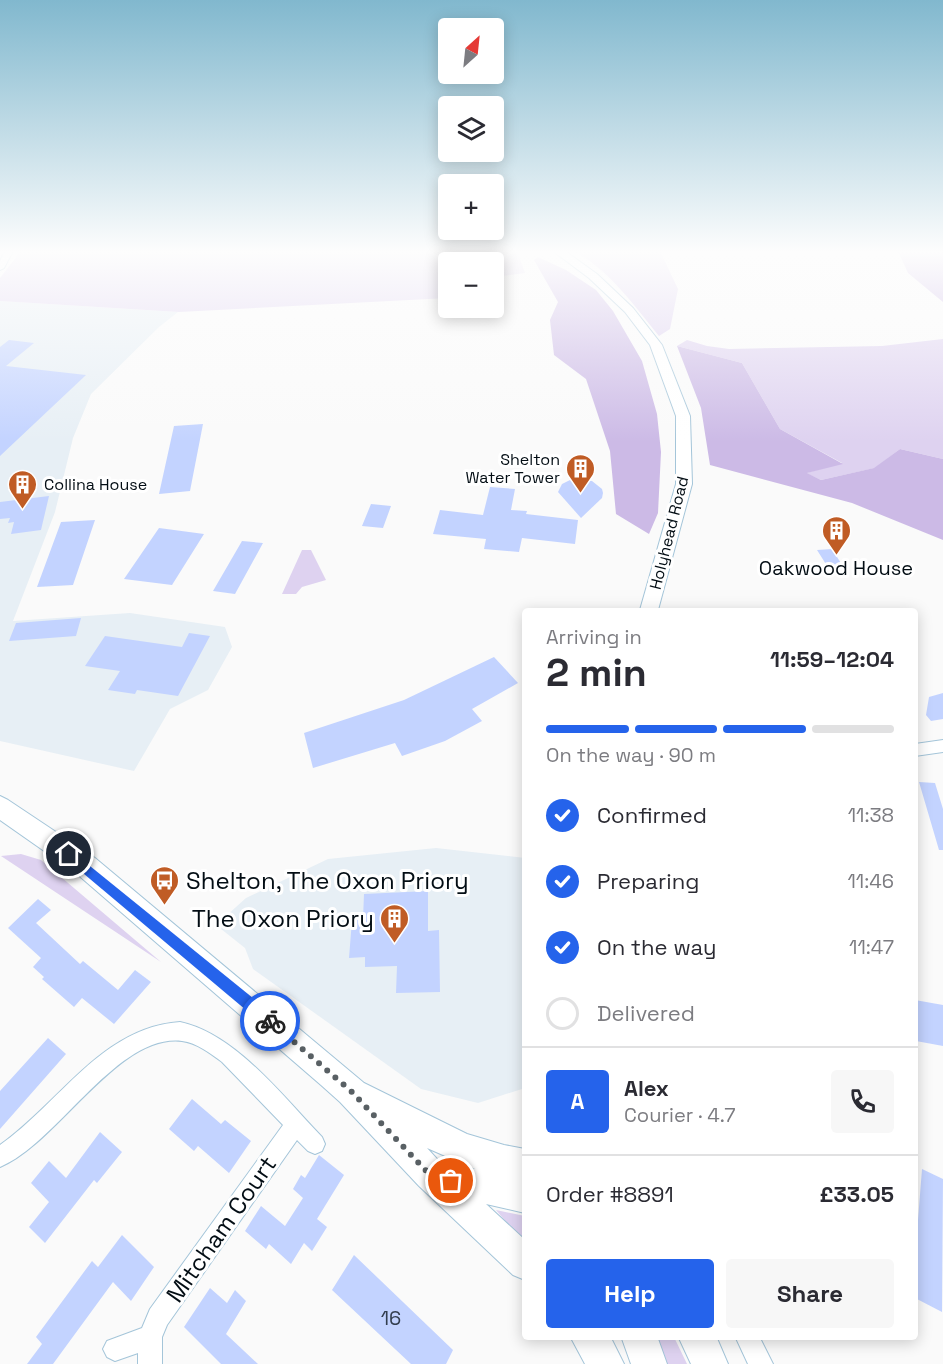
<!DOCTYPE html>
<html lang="en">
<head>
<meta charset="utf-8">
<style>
  body { margin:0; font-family:"Space Grotesk",sans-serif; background:#f7f7f7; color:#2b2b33; height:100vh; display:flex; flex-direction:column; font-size:22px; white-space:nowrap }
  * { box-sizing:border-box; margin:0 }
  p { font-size:20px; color:#7c7c81 }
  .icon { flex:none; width:33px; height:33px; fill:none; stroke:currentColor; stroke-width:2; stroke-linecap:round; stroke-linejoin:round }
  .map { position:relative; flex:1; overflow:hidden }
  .drawer { position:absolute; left:522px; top:608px; width:396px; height:732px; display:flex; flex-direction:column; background:#fff; border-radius:6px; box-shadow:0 3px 15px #0003 }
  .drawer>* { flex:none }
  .needle { width:39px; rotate:27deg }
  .tools { position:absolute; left:438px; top:18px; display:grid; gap:12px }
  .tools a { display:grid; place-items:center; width:66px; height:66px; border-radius:6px; background:#fff; box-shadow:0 3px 15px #0003; font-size:30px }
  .pin { position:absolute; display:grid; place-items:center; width:51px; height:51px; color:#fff; margin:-26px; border:3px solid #fff; border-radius:50%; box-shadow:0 2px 6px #0007 }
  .courier { position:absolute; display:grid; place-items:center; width:60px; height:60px; margin:-30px; border:4px solid #2563eb; border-radius:50%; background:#fff; color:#222; box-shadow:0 2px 8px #0007 }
  .overview em { font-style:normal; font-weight:700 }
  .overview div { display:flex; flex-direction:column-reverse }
  .overview { display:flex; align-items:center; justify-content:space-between; height:102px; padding:0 24px }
  h1 { font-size:39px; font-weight:700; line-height:45px }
  .bar { display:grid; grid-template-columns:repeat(4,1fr); gap:9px 6px; align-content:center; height:72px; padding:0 24px }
  .bar i { height:8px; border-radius:4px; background:#e1e1e2 }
  .bar .selected { background:#2563eb }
  .bar p { grid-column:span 4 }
  .line { display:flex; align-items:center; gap:15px; padding:0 24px; border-top:2px solid #e1e1e2 }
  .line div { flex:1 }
  .round { display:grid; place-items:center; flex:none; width:63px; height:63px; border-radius:6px; background:#f7f7f7 }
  ol { padding:0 24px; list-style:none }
  li { display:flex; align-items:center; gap:18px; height:66px }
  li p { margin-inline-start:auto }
  li .icon { padding:6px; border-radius:50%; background:#2563eb; color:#fff; stroke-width:4 }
  li:last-child { color:#7c7c81 }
  li i { width:33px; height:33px; border:3px solid #e1e1e2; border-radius:50% }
  .cta { display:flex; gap:12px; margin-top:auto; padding:12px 24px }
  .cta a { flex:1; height:69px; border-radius:6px; background:#2563eb; color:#fff; font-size:24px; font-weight:700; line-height:69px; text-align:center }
  .cta a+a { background:#f7f7f7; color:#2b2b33 }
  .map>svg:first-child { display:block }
  .built { fill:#e7eff5 }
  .green { fill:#ded2f0 }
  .forest { fill:#ccbae6 }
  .building { fill:#c3d3ff }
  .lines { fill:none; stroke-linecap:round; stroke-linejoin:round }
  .street-casing { stroke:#a4c5d9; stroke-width:2 }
  .secondary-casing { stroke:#a4c5d9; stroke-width:2 }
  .primary-casing { stroke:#a4c5d9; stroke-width:2 }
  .street { fill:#fff; fill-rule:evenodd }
  .secondary { fill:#fff; fill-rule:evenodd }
  .primary { fill:#fff; fill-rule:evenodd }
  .route { fill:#2563eb }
  .done { stroke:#596064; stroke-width:6; stroke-dasharray:0 10.8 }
  .labels { text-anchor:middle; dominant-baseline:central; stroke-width:6; stroke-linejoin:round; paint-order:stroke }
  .far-poi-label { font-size:16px; fill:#030d14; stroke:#fff; text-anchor:end }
  .far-street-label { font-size:16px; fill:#030d14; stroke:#fff }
  .poi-label { font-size:20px; fill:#030d14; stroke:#fff }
  .near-number-label { font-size:20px; fill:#333e4f }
  .near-poi-label { font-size:24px; fill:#030d14; stroke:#fff; text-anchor:start }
  .near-street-label { font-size:24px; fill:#030d14; stroke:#fff }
</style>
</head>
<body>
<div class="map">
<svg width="943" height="1364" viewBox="0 0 943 1364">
  <rect width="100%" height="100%" fill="#fafafa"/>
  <path class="built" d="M0,301l178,11 -19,15 -68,67 -18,44 -18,74 -42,109 117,-8 95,14 7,20 -24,43 -38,19 -36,62 -134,-30z
    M436,848l89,10 -2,98 2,132 -47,15 -57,-14 -168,-120 -8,-21 -29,-23 30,-27 82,-39z"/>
  <path class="green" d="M21,251h496l8,22 -31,4v-15h-46v36l-269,14 -179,-11v-23z
    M574,251h86l18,38 -8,40 -11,7c-26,-32 -49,-65 -85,-85z
    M943,339v120l-43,-10 -25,19 -54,12 -15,-7 36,-10 -62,-34 -38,-66 -65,-17 10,-6 20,6 22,3 153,-3z
    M302,550h9l15,30 -24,7 -6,7h-14z
    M21,854l20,6 120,102 -160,-106z
    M496,1210l29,6v28z
    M654,1337h20l13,27h-21z"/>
  <path class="forest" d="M898,251h45v51l-35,-29z
    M538,257l28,13 30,20 17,21 29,50 15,53 4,38 -3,61 -9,21 -33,-20 -6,-63 -24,-72 -32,-24 -4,-35 8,-18 -24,-42z
    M677,346l65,17 38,66 63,35 -36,9 14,7 53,-12 26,-19 43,10v81l-91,-37 -142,-38 -9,-57z"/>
  <path class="building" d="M9,340l25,3 -28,23 80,9 -86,81v-109z
    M203,424l-13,67 -31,3 15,-68z
    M572,479l20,2 10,8 1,4 -1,5 -21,20 -23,-26 4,-8z
    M490,487l25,2 -4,21 16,1 -1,3 52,6 -3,24 -53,-6 -3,14 -35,-3 2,-10 -53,-5 7,-24 43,5z
    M49,496l-8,34 -30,4 3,-12 -6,1 2,-5 -10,1v-17z
    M371,504l20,2 -8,22 -21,-2z
    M95,520l-22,65 -36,2 24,-65z
    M159,528l45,6 -32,51 -48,-6z
    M242,541l21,2 -28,51 -22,-3z
    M832,549l12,19 -15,1 -12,-19z
    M81,618l-5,18 -67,5 7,-18z
    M189,633l21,3 -32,60 -41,-6 -2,4 -27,-4 12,-19 -35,-5 20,-30 77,11z
    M494,657l24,26 -46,26 10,12 -37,20 -43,15 -7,-13 -82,25 -9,-35 100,-33z
    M943,693v26l-12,2 -5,-6 3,-18z
    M919,782l16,1 8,26v41h-4z
    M428,891v40l11,-1 1,62 -44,1 1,-27 -32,1v-10l-16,1 3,-38 11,-1 1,-25z
    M38,899l13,11 -15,13 44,41 3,-3 35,29 17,-20 16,12 -37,42 -32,-26 -8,9 -32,-28 2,-2 -11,-10 8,-9 -33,-30z
    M915,1000l28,5v41l-27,-5z
    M48,1038l18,16 -66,75v-38z
    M192,1099l29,25 4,-4 26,21 -22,32 -31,-27 -4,5 -25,-22z
    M100,1132l22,20 -25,31 -3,-3 -49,63 -16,-16 20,-25 -18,-19 18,-22 17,17z
    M319,1155l25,20 -27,44 10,8 -15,24 -8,-8 -13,21 -22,-20 -3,5 -21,-18 16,-25 24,20 18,-28 -10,-9 8,-14 4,3z
    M922,1169l21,10 -1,133 -27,-14v-40z
    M122,1235l32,32 -23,34 -18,-19 -60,82h-26l15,-20 -6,-7 56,-76 6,6z
    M354,1255l99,95 -7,14h-35l-79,-74z
    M210,1288l17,15 8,-13 11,11 -20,33 32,30h-37l-37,-37z"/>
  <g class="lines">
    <defs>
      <path id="street" d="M5,251h8l-9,17 -4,2v-9z
        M943,740v12l-28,4v-12z
        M180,1022c56,12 103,75 142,115l3,7 -3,7 -7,3 -7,-3 -11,-11 -130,185 -5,12v27h-24v-11l-23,8 -8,-4 -4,-8 4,-8 35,-13 8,-19 133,-184 -61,-63c-12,-9 -25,-19 -40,-21 -65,-8 -125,103 -182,126v-22c59,-41 102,-118 180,-123z
        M735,1336h24l14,28h-25z"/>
      <path id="secondary" d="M553,251h12l32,23 36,34 29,37 28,71 2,68 -34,126h-18l36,-126v-68l-26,-71 -25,-33 -36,-34z"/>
      <path id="primary" d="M0,796l8,4 87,58 269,225 103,51 37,11 21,4v64l-39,-9 39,36v40l-12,-5 -94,-89 -79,-84 -19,-17 -244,-211 -77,-54zM427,1148l48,21 -37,-9z
        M570,1336h40l14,28h-39z
        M621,1336h36l10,28h-36z
        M678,1336h38l12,28h-37z"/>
    </defs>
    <use href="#street" class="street-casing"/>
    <use href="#secondary" class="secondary-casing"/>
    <use href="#primary" class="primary-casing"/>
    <use href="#street" class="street"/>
    <use href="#secondary" class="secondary"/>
    <use href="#primary" class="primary"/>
  </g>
  <linearGradient id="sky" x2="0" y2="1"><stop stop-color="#81b8ce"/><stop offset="0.57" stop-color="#fdfdfd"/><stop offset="1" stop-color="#fdfdfd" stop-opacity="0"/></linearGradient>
  <rect width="943" height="442" fill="url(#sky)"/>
  <path class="route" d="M69,849l206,167 2,5 -2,5 -5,2 -5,-2 -200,-168v-8z"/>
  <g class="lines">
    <path class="done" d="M270,1021l81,70 79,84 21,6"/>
  </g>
  <defs>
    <symbol id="building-pin" viewBox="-11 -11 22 30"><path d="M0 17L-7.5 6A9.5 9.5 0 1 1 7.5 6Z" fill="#c05c25" stroke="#fff"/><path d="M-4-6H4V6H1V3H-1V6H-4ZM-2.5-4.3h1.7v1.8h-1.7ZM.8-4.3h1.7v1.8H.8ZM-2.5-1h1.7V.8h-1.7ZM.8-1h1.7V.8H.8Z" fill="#fff"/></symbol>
    <symbol id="bus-pin" viewBox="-11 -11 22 30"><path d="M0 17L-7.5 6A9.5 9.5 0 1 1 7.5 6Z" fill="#c05c25" stroke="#fff"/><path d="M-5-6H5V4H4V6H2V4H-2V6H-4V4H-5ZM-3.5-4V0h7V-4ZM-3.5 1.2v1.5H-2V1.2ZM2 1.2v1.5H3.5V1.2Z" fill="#fff"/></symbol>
  </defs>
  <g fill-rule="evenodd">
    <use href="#building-pin" x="564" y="452" width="33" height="45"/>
    <use href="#building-pin" x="6" y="468" width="33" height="45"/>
    <use href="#building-pin" x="820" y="514" width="33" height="45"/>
    <use href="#bus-pin" x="148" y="864" width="33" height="45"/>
    <use href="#building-pin" x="378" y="902" width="33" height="45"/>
  </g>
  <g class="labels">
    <g class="far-poi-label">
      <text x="560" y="459">Shelton<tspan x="560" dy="18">Water Tower</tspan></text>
      <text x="44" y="484" text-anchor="start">Collina House</text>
    </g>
    <g class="far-street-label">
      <text transform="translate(669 533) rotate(-76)">Holyhead Road</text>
    </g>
    <g class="poi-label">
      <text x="836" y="568">Oakwood House</text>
    </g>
    <g class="near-number-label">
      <text x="391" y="1318">16</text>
    </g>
    <g class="near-poi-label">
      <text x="186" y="880">Shelton, The Oxon Priory</text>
      <text x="374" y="918" text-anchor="end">The Oxon Priory</text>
    </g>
    <g class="near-street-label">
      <text transform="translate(221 1229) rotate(-55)">Mitcham Court</text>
    </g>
  </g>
</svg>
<div class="tools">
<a><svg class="needle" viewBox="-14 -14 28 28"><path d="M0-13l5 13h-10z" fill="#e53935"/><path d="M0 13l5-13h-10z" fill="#7c7c81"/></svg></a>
<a><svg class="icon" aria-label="layers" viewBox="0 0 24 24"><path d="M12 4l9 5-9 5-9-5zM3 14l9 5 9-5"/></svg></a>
<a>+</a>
<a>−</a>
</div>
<div class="pin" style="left:451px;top:1181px;background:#ea580c"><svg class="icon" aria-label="bag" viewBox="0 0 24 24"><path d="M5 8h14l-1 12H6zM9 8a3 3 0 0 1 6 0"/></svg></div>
<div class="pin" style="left:69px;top:854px;background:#1f2937"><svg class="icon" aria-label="home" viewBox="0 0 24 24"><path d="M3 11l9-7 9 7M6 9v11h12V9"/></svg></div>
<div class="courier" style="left:270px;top:1021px"><svg class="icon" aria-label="bike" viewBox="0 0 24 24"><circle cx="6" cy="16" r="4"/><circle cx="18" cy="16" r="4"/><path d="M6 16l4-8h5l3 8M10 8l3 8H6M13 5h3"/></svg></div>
<section class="drawer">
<div class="overview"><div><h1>2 min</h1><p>Arriving in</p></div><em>11:59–12:04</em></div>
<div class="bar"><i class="selected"></i><i class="selected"></i><i class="selected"></i><i></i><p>On the way · 90 m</p></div>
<ol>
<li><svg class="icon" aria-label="check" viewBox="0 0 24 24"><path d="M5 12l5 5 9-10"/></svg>Confirmed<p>11:38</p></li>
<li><svg class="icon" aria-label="check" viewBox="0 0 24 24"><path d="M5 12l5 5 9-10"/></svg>Preparing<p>11:46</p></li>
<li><svg class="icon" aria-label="check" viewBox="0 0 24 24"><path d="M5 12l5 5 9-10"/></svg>On the way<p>11:47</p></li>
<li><i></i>Delivered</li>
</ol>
<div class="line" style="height:108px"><b class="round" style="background:#2563eb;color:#fff">A</b><div><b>Alex</b><p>Courier · 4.7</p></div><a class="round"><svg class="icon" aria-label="phone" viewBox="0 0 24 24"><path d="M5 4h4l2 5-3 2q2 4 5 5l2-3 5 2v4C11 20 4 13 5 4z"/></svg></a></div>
<div class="line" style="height:78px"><div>Order #8891</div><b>£33.05</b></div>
<div class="cta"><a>Help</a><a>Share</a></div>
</section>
</div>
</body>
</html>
